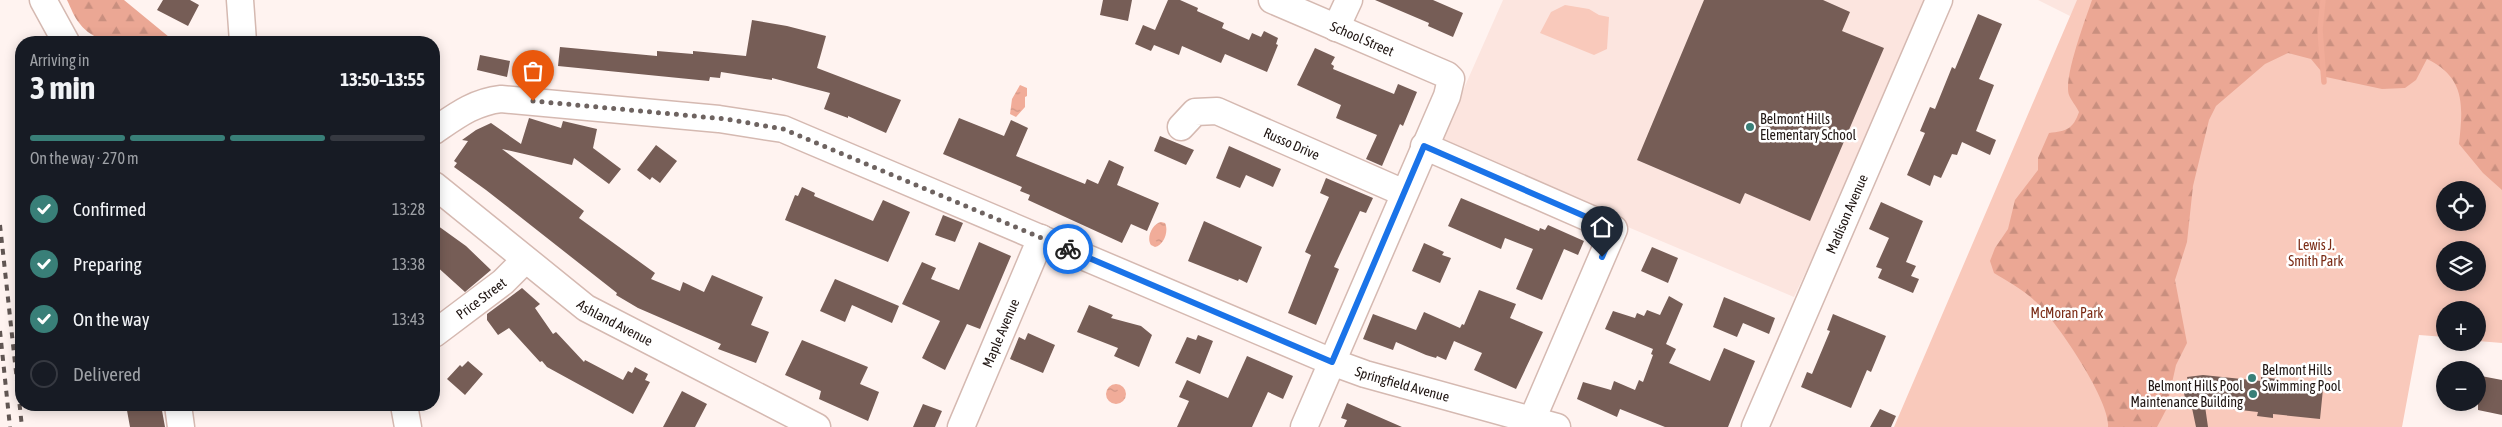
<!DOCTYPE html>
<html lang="en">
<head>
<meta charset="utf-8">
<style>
  body { margin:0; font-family:"Asap Condensed",sans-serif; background:#242831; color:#f1f3f6; height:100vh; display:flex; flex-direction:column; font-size:19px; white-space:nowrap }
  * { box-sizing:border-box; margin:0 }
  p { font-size:16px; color:#9ea1a6 }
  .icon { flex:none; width:28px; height:28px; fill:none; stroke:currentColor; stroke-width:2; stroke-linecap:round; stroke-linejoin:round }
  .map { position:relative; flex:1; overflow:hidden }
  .details { position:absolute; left:15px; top:36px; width:425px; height:375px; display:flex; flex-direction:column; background:#171b24; border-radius:20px; box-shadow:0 2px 12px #0003 }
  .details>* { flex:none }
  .controls { position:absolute; left:2436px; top:181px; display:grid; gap:10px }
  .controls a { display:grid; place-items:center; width:50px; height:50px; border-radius:50%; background:#171b24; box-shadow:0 2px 12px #0003; font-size:25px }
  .pin { position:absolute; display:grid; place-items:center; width:42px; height:42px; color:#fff; margin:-51px -21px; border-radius:50% 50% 50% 0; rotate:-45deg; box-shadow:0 0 5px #0007 }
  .pin .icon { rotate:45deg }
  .courier { position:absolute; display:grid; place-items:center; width:50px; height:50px; margin:-25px; border:4px solid #1a73e8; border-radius:50%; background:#fff; color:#222; box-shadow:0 1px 6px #0007 }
  .head em { font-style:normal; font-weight:700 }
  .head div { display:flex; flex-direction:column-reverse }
  .head { display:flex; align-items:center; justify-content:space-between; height:85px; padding:0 15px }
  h1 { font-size:32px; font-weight:700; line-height:38px }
  .bar { display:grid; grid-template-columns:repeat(4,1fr); gap:8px 5px; align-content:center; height:60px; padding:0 15px }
  .bar i { height:6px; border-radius:4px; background:#363941 }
  .bar .on { background:#397f78 }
  .bar p { grid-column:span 4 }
  ol { padding:0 15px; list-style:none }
  li { display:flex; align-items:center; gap:15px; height:55px }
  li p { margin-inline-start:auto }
  li .icon { padding:5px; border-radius:50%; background:#397f78; color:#fff; stroke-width:4 }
  li:last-child { color:#9ea1a6 }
  li i { width:28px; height:28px; border:2px solid #363941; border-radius:50% }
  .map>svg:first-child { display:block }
  .built { fill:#fce5df }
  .green { fill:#f9c9bb; fill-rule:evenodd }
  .forest { fill:url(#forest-firs) }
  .water { fill:url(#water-ripples) }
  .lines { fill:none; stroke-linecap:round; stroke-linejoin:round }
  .stream { stroke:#f1ac99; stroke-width:5.5 }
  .building { fill:#765d56 }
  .minor-casing { stroke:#d5b9b1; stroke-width:29 }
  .minor { stroke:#fff; stroke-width:26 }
  .rail { stroke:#615653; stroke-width:4; stroke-dasharray:6 6; stroke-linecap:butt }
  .done { stroke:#6e6360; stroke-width:5; stroke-dasharray:0 9 }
  .route { stroke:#1a73e8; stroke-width:6 }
  .poi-dot { fill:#397f78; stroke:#fff; stroke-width:2 }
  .labels { text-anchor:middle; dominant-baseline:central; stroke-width:5; stroke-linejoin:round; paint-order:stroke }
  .street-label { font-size:14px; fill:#201613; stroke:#fff }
  .poi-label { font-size:14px; fill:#201613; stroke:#fff; text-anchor:start }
  .park-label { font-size:14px; fill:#7b2c16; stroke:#fff }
</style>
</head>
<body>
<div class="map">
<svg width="2502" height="427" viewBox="0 0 2502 427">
  <defs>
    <pattern id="forest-firs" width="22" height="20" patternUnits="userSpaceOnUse" patternTransform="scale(1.25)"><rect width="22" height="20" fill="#eba794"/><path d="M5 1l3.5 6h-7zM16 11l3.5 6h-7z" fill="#c98f7f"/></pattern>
    <pattern id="water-ripples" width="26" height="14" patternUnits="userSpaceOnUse" patternTransform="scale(1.25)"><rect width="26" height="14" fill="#f1ac99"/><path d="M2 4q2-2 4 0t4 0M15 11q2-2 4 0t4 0" fill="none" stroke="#ce9383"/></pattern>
  </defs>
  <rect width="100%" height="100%" fill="#fff3f0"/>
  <path class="built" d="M1503,0h431l-140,297 -356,-150z
    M2038,0h40l-8,16z"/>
  <path class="green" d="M2077,0h425v343l-24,-2v-31h-33v27l-26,-2 -17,92h-508zM2445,190h33v32h-33zM2445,250h33v32h-33z
    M1565,5l24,4 10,6 10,2 -2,32 -13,6 -54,-22 11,-21z"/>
  <path class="forest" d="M67,0h57l45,37 12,5c-31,1 -80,10 -101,-18 -6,-7 -9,-16 -13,-24z
    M2092,0h410v190l-19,-17 -24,-29c4,-38 7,-66 -32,-85l-11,21 -11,8 -23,1 -56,-12 -15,-18 -23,-6 -23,11 -49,42 -7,14 -16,66 -6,56 -12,38 12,63 -11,22 -10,45 -9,17h-49c3,-26 -53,-108 -73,-126 -11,-11 -28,-20 -41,-28l-4,-12 5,-13 13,-19 7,-29 23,-30v-12l11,-25c18,-2 24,-4 30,-21 -3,-6 -8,-12 -10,-17 -6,-17 17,-77 23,-95z"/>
  <path class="water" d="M1020,85l7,3v8l-2,1v10l-9,10 -6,-3 2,-15z
    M1161,222l4,1c4,8 -1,22 -10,24l-4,-2c-5,-7 1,-21 10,-23z
    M1106 394a10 10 0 1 1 20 0a10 10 0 1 1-20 0Z"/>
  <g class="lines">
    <path class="stream" d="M2323,0l-3,30 4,52"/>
  </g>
  <path class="building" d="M163,0h27l9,5 -11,21 -31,-16z
    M1103,0h29l-4,21 -28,-6z
    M1168,0h12l18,8 -1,3 27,12 -2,5 27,12 3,-7 9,4 3,-6 14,7 -2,6 2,1 -11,27 -42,-18 -4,9 -39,-17 -3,9 -25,-10 -3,6 -16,-7 8,-19 12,5z
    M1375,0h58l30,13 -10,24 -25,-11 1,-3z
    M1704,0h119l27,12 -8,19 42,17 -74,173 -65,-28 -5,11 -103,-44z
    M1978,14l24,10 -23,55 15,6 -18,46 20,9 -6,15 -28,-13 -5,13 -5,-1 -11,24 -7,-3 -4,11 -23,-11 18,-42 -5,-2 10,-24 5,2 17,-42 3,2z
    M752,20l35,6 39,10 -9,32 84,32 -15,33 -38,-17v2l-24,-9 6,-16 -58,-15v2l-51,-8 -1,6 -10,-1 -1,4 -151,-15 2,-19 97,9v-5l36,3v-3l53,5z
    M1315,48l20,9 -4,7 3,2 -1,3 61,25 4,-10 19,8 -14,34 -3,-2 -18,42 -16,-7 11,-24 -41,-17 5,-13 -44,-20z
    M480,55l30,6 -3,16 -30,-7z
    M529,118l32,10 2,-7 34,8 -4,19 28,21 -12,15 -35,-26 -2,7 -70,-16 82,62 -5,7 76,55 -4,6 29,12 3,-9 21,10 8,-17 51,22 -12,28 18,7 -13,31 -38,-14 3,-5 -83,-36 -22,-13 1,-2 -131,-103 -32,-23 3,-4 -3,-2 14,-20 -6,-1 14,-10 15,-7 30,21z
    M959,118l45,18 7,-16 17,8 -12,28 69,28 2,-5 11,5 11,-24 15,7 -7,18 42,18 -12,28 -16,-7 -9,19 -94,-43 2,-5 -10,-4 2,-4 -79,-33z
    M1160,136l34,14 -8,15 -32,-14z
    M656,145l21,16 -17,22 -8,-6 -2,3 -13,-10z
    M1229,146l52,23 -8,18 -27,-12 -6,13 -24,-10z
    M1326,178l47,20 -7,15 -6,-2 -26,56 5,2 -23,56 -28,-12 23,-58 -6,-3 24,-55 -9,-4z
    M802,187l13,6 -1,3 59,25 10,-21 27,12 -22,50 -103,-42 10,-25 3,1z
    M1461,198l78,33 1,-3 5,2 3,-5 36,16 -6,14 -14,-6 -22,51 -26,-11 17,-40 -28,-11 -4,11 -53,-23z
    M1881,202l42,19 -17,41 10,4 -5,10 8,3 -6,14 -35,-15 4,-9 -6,-2 13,-29 -20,-9z
    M943,215l20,8 -8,19 -20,-7z
    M1204,221l58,26 -15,36 -8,-4 -1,2 -50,-20z
    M434,223l32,23 25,24 -26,22 -31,-28z
    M979,242l32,14 -31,73 -13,-5 -22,46 -23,-12 18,-37 -38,-17 20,-42 14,6 -5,11 28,11z
    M1424,243l20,9 -2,3 9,3 -11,25 -28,-12z
    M1652,247l26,11 -10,25 -27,-12z
    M835,279l64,27 -7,17 -40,-18 -7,17 -25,-11z
    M522,288l18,16 -5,4 18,26 3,-2 28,30 1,-2 38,20 5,-9 4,2 3,-6 13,7 -3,6 5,2 -17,32 -86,-47 -5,-6 -2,1 -31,-34 -11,7 -11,-15v-6z
    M1479,290l37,14 -6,14 33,14 -27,57 -42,-19 8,-17 -28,-12 -8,19 -9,-4 -1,2 -10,-3 -30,-13 -3,8 -30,-11 10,-25 43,16 8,-18 36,16 2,-4 2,1z
    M1669,296l14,8 -17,40 10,5 -7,14 41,18 14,-33 31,13 -27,66h-63l-45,-18 -3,8 -40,-18 6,-17 28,8 3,-9 21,9 4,-10 4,2 10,-27 -2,-1 2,-5 -48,-20 8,-18 22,7 2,-5 7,3 3,-6 13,5z
    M1724,297l51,21 -6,16 -26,-11 -6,14 -24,-10z
    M1089,305l24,10 -2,3 30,8 11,9 -13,32 -25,-11 4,-8 -41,-16z
    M1833,314l53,22 -15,36 -4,-2 -16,38 -50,-21 6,-15 5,2 18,-43 -3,-1z
    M1028,333l27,12 -12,28 -33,-14 9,-22 6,3z
    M1198,335l15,6 -13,33 -25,-11 12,-26 9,3z
    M802,340l66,27 -8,17 19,8 -11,29 -49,-22 2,-8 -36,-16z
    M1247,356l46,20 -10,23 -15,-7 -16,35h-75l12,-26 -10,-4 8,-17 41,18z
    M468,361l15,13 -18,21 -18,-16 13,-14 2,2z
    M2203,375l58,6v-4l16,2v4l46,6 -3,30 -47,-5v4l-16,-2 1,-4 -53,-6 3,21h-12l-4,-19 -5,1 -5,-27 6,-1 -1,-4z
    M2481,376l21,4v35l-24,-5v-28z
    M682,391l25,13 -12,23h-32z
    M1347,403l55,24h-58l3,-7 -6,-2z
    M923,404l19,7 -7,16h-22z
    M126,405h35l4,22h-35z
    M1880,409l16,7 -5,11h-21z"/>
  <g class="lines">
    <defs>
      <g id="minor">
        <path d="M43,0l23,42"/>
        <path d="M240,0l3,42"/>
        <path id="s1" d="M1272,0l175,75 4,4 -4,17 -143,331"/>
        <path d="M1336,28l13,-28"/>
        <path id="s2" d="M1181,127l14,-15 22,-1 187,82"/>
        <path id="s3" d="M434,131c22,-15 40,-29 67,-32l218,20 64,10 549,233 33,12 192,53"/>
        <path d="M1424,146l190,83 -85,198"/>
        <path id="s4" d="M434,185l152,123 231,119"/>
        <path id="s5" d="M434,334l69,-52 22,-22"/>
        <path d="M178,405l3,22"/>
        <path d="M404,405l4,22"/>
        <path id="s6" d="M961,427l80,-189"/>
        <path id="s7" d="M1755,427l184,-427"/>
      </g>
    </defs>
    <use href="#minor" class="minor-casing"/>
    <use href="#minor" class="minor"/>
    <path class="rail" d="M0,225l22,202
      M0,331l10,96"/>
  </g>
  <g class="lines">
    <path class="done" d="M533,101l193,18 57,10 285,120"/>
    <path class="route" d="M1068,249l264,113 92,-216 190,83 -12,28"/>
  </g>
  <g class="poi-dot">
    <circle cx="1750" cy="127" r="5"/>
    <circle cx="2252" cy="378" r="5"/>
    <circle cx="2253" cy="394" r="5"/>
  </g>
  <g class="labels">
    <g class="street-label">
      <text stroke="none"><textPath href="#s1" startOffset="98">School Street</textPath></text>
      <text stroke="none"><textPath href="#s2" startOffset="124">Russo Drive</textPath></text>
      <text stroke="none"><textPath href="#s7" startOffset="232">Madison Avenue</textPath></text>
      <text stroke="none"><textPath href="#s5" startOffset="59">Price Street</textPath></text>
      <text stroke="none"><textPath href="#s4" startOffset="228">Ashland Avenue</textPath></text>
      <text stroke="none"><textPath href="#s6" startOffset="102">Maple Avenue</textPath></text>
      <text stroke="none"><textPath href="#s3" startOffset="1029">Springfield Avenue</textPath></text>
    </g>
    <g class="poi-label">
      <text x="1760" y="119">Belmont Hills<tspan x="1760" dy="16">Elementary School</tspan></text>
      <text x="2262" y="370">Belmont Hills<tspan x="2262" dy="16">Swimming Pool</tspan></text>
      <text x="2243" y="386" text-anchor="end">Belmont Hills Pool<tspan x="2243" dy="16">Maintenance Building</tspan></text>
    </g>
    <g class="park-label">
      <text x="2316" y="245">Lewis J.<tspan x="2316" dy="16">Smith Park</tspan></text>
      <text x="2067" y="313">McMoran Park</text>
    </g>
  </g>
</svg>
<div class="controls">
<a><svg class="icon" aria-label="locate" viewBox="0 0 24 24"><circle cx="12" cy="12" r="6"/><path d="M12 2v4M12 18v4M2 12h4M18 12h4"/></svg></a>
<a><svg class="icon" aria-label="layers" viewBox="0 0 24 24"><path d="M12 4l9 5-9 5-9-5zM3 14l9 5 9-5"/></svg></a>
<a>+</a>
<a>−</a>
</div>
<div class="pin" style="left:533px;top:101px;background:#ea580c"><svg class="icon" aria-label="bag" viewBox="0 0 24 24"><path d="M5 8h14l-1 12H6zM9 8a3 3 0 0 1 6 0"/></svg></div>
<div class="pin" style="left:1602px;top:257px;background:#1f2937"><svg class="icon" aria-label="home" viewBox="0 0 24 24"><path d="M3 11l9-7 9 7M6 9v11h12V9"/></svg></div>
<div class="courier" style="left:1068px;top:249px"><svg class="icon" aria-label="bike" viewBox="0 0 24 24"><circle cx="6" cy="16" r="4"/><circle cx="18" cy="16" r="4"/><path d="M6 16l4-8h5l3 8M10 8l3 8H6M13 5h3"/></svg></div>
<section class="details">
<div class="head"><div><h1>3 min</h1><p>Arriving in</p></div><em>13:50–13:55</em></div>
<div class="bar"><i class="on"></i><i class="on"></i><i class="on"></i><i></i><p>On the way · 270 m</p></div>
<ol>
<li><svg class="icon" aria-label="check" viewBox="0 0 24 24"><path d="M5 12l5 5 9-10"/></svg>Confirmed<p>13:28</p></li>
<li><svg class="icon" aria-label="check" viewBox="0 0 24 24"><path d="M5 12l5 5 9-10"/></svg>Preparing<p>13:38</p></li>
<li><svg class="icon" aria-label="check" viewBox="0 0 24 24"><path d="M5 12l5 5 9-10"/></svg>On the way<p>13:43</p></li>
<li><i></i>Delivered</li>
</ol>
</section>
</div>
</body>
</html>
